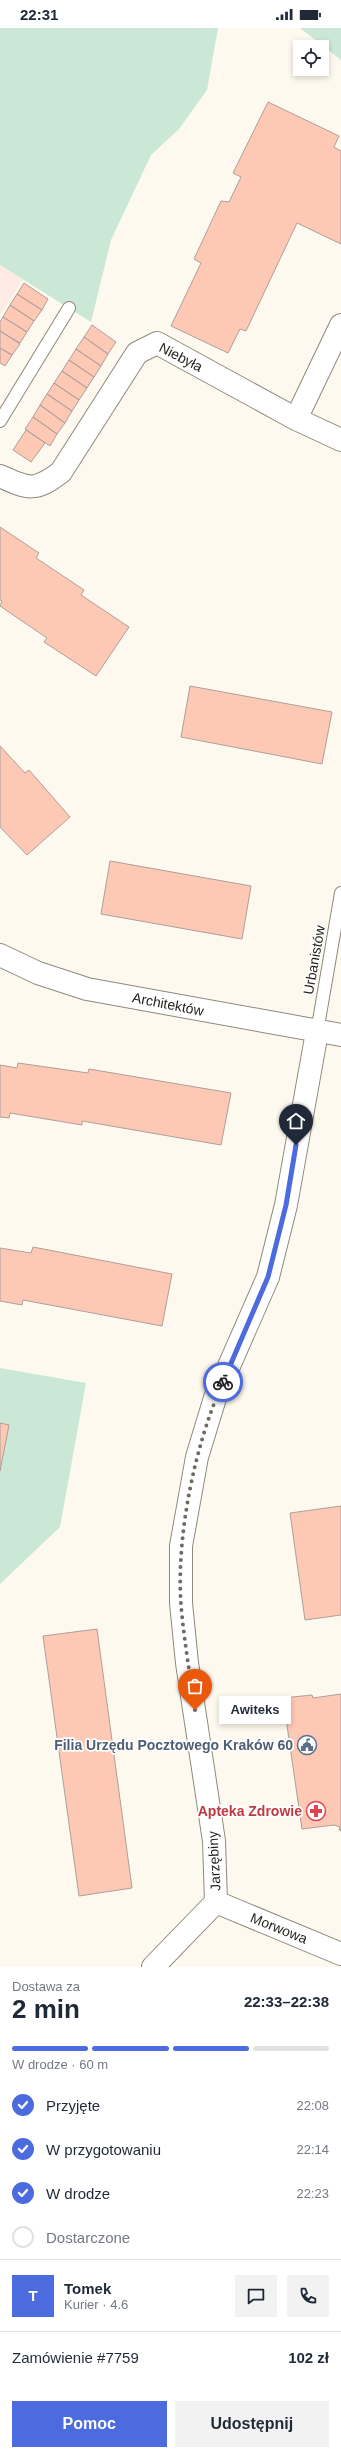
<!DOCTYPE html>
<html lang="pl">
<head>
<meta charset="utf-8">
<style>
  body { margin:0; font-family:Helvetica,sans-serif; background:#f2f2f3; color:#1f2937; height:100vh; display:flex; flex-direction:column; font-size:15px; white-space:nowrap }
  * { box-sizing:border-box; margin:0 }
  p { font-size:13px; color:#747a83 }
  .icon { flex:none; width:22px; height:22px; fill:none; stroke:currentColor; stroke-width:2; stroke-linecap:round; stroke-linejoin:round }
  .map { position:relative; height:1939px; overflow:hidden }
  .details { display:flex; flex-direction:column; background:#fff; flex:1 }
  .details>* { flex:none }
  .controls { position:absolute; left:293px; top:12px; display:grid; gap:8px }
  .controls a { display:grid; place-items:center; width:36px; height:36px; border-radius:0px; background:#fff; box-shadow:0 2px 6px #0003; font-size:20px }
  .pin { position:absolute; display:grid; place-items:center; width:34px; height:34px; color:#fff; margin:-41px -17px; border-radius:50% 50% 50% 0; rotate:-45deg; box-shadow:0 0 4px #0007 }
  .pin .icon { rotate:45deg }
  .courier { position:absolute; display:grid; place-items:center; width:40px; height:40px; margin:-20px; border:3px solid #4b6bdf; border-radius:50%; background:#fff; color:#222; box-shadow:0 1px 5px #0007 }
  .bubble { position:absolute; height:28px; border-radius:0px; background:#fff; box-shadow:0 2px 6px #0003; font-size:13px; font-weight:800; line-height:28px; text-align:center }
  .headline em { font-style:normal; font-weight:800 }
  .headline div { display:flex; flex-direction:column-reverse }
  .headline { display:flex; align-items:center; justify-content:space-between; height:68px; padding:0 12px }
  h1 { font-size:26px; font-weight:800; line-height:30px }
  .bar { display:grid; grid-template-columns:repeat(4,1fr); gap:6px 4px; align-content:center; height:48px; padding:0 12px }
  .bar i { height:5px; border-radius:3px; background:#e0e1e3 }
  .bar .current { background:#4b6bdf }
  .bar p { grid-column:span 4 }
  .line { display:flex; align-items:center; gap:10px; padding:0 12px; border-top:1px solid #e0e1e3 }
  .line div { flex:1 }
  .round { display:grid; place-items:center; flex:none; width:42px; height:42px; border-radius:0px; background:#f2f2f3 }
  ol { padding:0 12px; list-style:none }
  li { display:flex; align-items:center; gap:12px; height:44px }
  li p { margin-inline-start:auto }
  li .icon { padding:4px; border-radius:50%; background:#4b6bdf; color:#fff; stroke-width:4 }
  li:last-child { color:#747a83 }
  li i { width:22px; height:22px; border:2px solid #e0e1e3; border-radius:50% }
  .primary-button { display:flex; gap:8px; margin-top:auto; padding:8px 12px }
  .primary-button a { flex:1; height:46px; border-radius:0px; background:#4b6bdf; color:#fff; font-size:16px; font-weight:800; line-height:46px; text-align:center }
  .primary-button a+a { background:#f2f2f3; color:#1f2937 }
  .status { display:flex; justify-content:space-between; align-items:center; height:28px; padding:0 20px; background:#fff; direction:ltr }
  .status svg { height:11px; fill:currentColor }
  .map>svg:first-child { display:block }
  .education { fill:#ffebe3 }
  .green { fill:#cae8d5 }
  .building { fill:#fdc8b4; stroke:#ae9f9a }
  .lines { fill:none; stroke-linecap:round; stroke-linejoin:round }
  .service-casing { stroke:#8f897d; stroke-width:14 }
  .minor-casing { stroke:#8f897d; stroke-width:24 }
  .service { stroke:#fff; stroke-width:12 }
  .minor { stroke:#fff; stroke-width:22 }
  .done { stroke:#6e6b64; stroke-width:4; stroke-dasharray:0 7.2 }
  .route { stroke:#4b6bdf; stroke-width:5 }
  .labels { text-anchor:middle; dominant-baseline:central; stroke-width:3.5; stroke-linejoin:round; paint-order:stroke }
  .street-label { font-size:14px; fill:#201e19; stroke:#fff }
  .service-label { font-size:14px; font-weight:bold; fill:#4e5e75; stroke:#fff; text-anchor:end }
  .health-label { font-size:14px; font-weight:bold; fill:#be3a42; stroke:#fff; text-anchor:end }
</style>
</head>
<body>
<div class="status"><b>22:31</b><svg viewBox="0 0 49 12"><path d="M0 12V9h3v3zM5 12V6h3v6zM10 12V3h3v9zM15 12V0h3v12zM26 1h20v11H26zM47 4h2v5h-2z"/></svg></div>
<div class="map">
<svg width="341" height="1939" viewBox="0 0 341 1939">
  <rect width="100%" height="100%" fill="#fef9ee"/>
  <path class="education" d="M0,237l23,15 -23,35z"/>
  <path class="green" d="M0,0h218l-11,62 -28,39 -28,26 -40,85 -20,82 -91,-57z
    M300,0h41v32z
    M0,1340l86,15 -26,144 -60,57z"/>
  <path class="building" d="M268,74l71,34 -5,11 7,4v93l-44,-21 -51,108 -6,-2 -12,24 -57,-27 30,-63 -7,-4 27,-58 8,1 12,-25 -8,-4z
    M24,255l24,16 -6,11 -25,-16z
    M17,266l25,16 -8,11 -24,-16z
    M10,277l24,16 -7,11 -24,-15z
    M3,289l24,15 -7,11 -20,-12v-9z
    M92,297l24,17 -8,12 -24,-17z
    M0,303l20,13 -8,11 -12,-7z
    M84,309l24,17 -7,12 -25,-17z
    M0,320l12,7 -7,11 -5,-3z
    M76,321l25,17 -7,11 -25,-17z
    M69,332l25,17 -7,11 -25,-17z
    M62,343l25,17 -8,12 -25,-17z
    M54,355l25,17 -7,11 -25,-17z
    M47,366l25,17 -7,12 -25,-18z
    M40,377l25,18 -8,11 -24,-17z
    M33,389l24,17 -7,12 -25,-17z
    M26,402l19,13 -14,19 -18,-12z
    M0,499l39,26 -3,5 48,32 -3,5 48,32 -33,49 -52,-34 3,-4 -47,-32 2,-5 -2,-1z
    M190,658l142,26 -10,52 -141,-27z
    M0,718l25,27 4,-3 41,47 -43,38 -27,-28z
    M110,833l141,25 -9,53 -141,-25z
    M18,1035l70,10 1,-4 142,24 -10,52 -139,-24v4l-72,-12 -1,5 -9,-1v-52l17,3z
    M33,1219l139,27 -10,52 -139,-26 -1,5 -22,-4v-53l31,5z
    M0,1395l9,2 -9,46z
    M341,1478v109l-36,5 -15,-107z
    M97,1601l35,259 -53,8 -36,-260z
    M341,1666v137l-2,-1 1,-3 -6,-2 -32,4 -19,-131 29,-3 1,3z"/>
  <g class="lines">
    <defs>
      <path id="service" d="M0,393l69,-113
        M317,1004l24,-139"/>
      <path id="minor" d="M296,391l45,21
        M0,448c28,13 35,16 61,-4l76,-119 20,-10 139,76 45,-94
        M0,927l38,18 49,16 254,46
        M216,1874l125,52
        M153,1939l63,-65 -2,-61 -27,-178 -6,-60v-57l16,-89 18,-59 53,-121 18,-72 31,-173"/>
    </defs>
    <use href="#service" class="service-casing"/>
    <use href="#minor" class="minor-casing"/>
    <use href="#service" class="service"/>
    <use href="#minor" class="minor"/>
  </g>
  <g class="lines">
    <path class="done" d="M195,1682c-5,-35 -11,-70 -14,-105 -5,-69 14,-161 42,-223"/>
    <path class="route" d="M223,1354l45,-105 18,-72 10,-60"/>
  </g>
  <defs>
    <symbol id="civic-ring" viewBox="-11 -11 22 22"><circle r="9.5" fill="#fff" stroke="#5c6f8a" stroke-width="1.5"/><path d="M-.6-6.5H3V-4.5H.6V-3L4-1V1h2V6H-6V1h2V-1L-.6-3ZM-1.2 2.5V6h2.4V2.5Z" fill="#5c6f8a"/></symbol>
    <symbol id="pharmacy-ring" viewBox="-11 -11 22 22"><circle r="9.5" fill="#fff" stroke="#e0444e" stroke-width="1.5"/><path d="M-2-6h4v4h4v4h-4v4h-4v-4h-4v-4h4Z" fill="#e0444e"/></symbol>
  </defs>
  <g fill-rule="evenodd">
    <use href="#civic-ring" x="296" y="1706" width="22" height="22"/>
    <use href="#pharmacy-ring" x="305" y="1772" width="22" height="22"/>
  </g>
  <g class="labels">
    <g class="street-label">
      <text transform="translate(181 329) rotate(27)">Niebyła</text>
      <text transform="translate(314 932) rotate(-80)">Urbanistów</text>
      <text transform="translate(168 976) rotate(11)">Architektów</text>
      <text transform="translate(214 1833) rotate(-93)">Jarzębiny</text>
      <text transform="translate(279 1900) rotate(22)">Morwowa</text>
    </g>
    <g class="service-label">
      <text x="293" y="1717">Filia Urzędu Pocztowego Kraków 60</text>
    </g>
    <g class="health-label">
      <text x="302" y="1783">Apteka Zdrowie</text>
    </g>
  </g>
</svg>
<div class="controls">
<a><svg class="icon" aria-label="locate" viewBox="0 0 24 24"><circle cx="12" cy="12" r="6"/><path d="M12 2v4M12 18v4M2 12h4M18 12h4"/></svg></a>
</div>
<div class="pin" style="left:195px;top:1682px;background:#ea580c"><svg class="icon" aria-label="bag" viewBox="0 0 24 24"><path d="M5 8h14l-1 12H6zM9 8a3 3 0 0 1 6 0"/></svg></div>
<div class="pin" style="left:296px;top:1117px;background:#1f2937"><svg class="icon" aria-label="home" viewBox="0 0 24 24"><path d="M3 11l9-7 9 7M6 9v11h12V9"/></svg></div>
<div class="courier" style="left:223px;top:1354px"><svg class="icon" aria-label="bike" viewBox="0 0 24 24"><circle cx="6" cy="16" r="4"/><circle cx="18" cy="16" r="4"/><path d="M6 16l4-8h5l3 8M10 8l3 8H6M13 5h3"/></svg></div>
<div class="bubble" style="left:219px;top:1668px;width:72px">Awiteks</div>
</div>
<section class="details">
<div class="headline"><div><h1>2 min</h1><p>Dostawa za</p></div><em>22:33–22:38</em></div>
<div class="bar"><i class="current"></i><i class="current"></i><i class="current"></i><i></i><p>W drodze · 60 m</p></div>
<ol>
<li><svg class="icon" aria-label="check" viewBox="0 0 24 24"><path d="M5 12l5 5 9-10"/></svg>Przyjęte<p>22:08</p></li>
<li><svg class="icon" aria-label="check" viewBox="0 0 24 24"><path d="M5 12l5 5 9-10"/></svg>W przygotowaniu<p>22:14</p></li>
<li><svg class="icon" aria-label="check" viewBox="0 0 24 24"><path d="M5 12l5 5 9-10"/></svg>W drodze<p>22:23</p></li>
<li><i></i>Dostarczone</li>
</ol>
<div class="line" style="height:72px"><b class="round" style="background:#4b6bdf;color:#fff">T</b><div><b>Tomek</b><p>Kurier · 4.6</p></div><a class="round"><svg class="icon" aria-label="chat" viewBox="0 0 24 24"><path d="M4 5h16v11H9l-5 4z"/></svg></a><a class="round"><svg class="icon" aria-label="phone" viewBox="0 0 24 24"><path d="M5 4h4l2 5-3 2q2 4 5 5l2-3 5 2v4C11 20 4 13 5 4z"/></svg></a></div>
<div class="line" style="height:52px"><div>Zamówienie #7759</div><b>102 zł</b></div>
<div class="primary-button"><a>Pomoc</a><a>Udostępnij</a></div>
</section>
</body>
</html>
